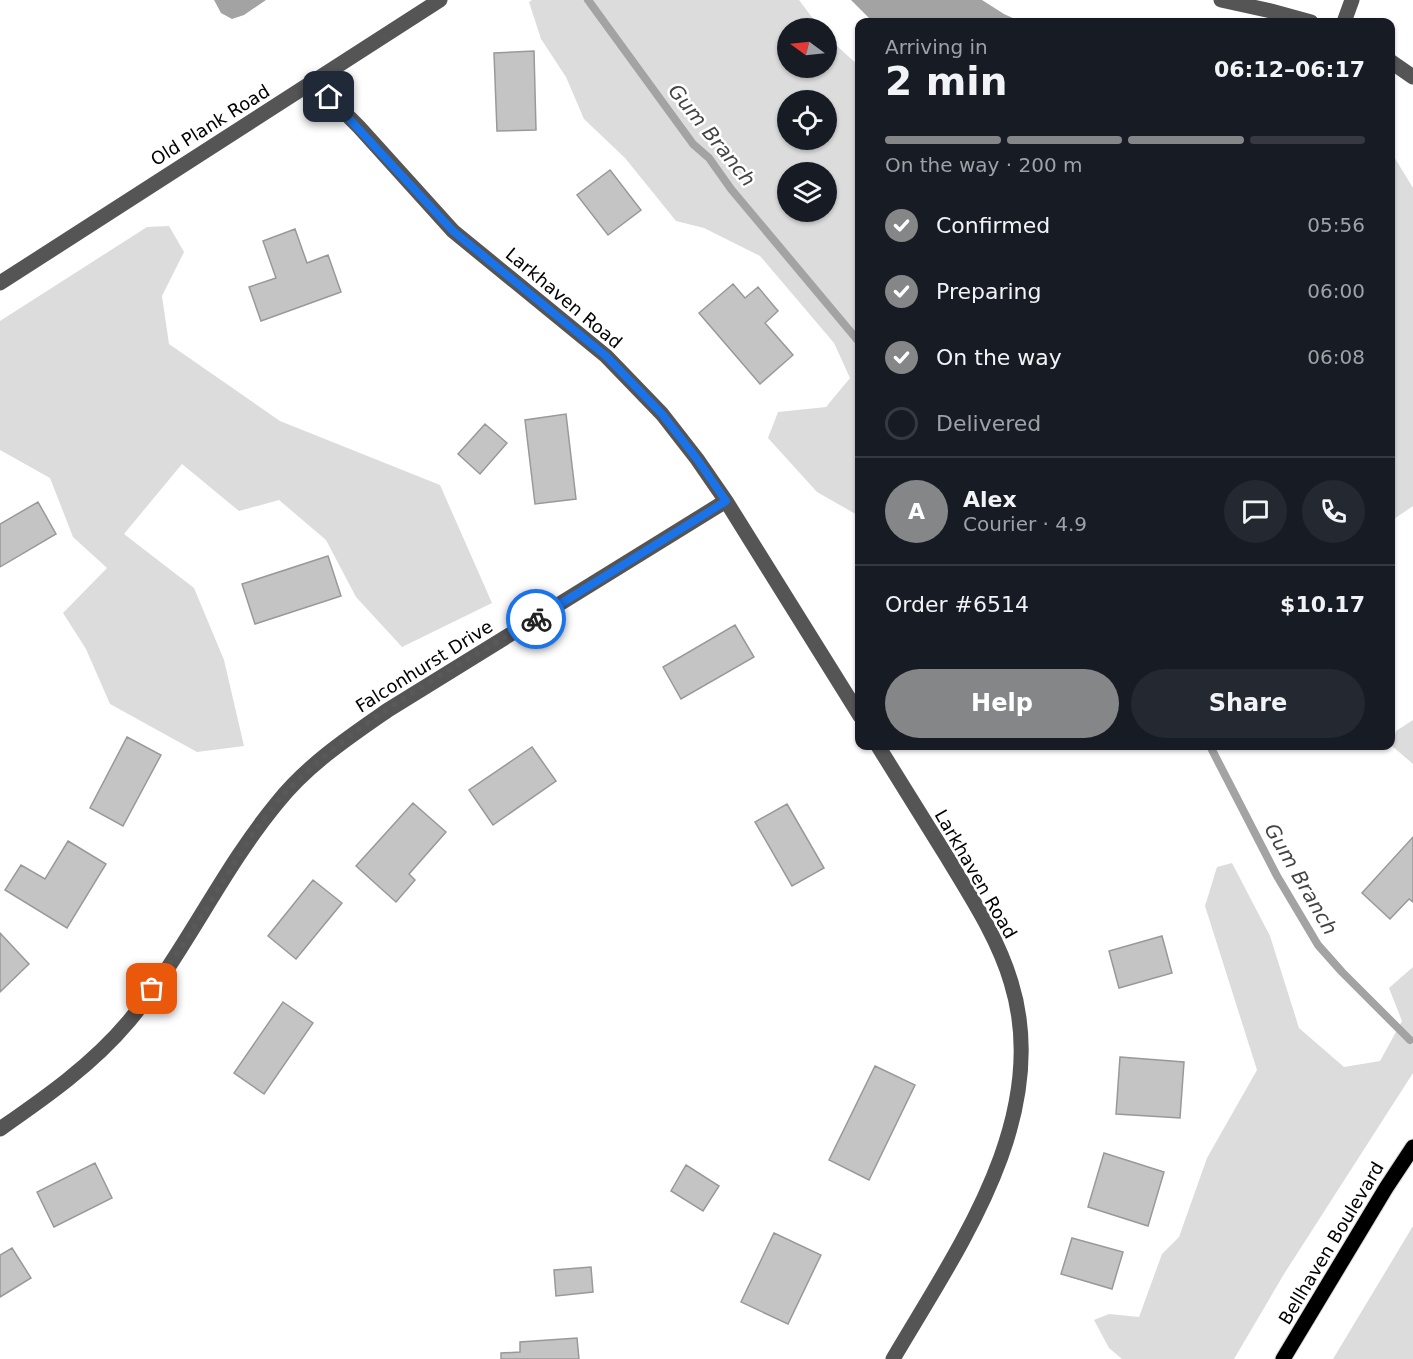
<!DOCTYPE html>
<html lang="en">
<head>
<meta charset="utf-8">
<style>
  body { margin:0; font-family:"DejaVu Sans",sans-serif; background:#242831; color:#f1f3f6; height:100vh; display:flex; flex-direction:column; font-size:22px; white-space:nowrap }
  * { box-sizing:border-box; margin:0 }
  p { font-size:20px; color:#9ea1a6 }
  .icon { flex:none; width:33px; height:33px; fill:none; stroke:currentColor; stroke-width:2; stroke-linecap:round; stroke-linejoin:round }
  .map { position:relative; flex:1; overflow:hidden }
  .drawer { position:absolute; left:855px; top:18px; width:540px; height:732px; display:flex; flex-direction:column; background:#171b24; border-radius:12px; box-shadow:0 2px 4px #0004 }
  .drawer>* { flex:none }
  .needle { width:39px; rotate:285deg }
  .buttons { position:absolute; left:777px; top:18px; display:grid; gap:12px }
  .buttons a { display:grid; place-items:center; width:60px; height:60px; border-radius:50%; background:#171b24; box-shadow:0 2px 4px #0004; font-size:30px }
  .pin { position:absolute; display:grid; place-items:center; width:51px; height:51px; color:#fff; margin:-26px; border-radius:12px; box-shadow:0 3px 9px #0006 }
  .courier { position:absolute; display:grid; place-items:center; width:60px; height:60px; margin:-30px; border:4px solid #1a73e8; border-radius:50%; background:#fff; color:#222; box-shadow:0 2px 8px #0007 }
  .headline em { font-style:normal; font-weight:700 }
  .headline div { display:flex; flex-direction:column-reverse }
  .headline { display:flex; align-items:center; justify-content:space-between; height:102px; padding:0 30px }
  h1 { font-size:39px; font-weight:700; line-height:45px }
  .bar { display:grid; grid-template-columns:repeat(4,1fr); gap:9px 6px; align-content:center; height:72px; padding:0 30px }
  .bar i { height:8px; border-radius:4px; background:#363941 }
  .bar .current { background:#858687 }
  .bar p { grid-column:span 4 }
  .line { display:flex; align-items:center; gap:15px; padding:0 30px; border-top:2px solid #363941 }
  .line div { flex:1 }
  .round { display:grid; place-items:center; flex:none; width:63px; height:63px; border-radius:32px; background:#242831 }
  ol { padding:0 30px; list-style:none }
  li { display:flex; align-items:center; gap:18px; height:66px }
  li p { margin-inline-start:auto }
  li .icon { padding:6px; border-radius:50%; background:#858687; color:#fff; stroke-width:4 }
  li:last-child { color:#9ea1a6 }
  li i { width:33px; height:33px; border:3px solid #363941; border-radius:50% }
  .action { display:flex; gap:12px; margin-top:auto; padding:12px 30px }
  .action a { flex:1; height:69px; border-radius:36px; background:#858687; color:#fff; font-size:24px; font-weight:700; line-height:69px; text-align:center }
  .action a+a { background:#242831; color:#f1f3f6 }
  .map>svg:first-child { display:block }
  .green { fill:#dcdcdc; fill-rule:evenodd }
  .water { fill:#a3a3a3 }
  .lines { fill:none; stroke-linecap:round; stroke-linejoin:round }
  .stream { stroke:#a3a3a3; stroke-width:8 }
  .building { fill:#c4c4c4; stroke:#999; stroke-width:1.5 }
  .major-casing { stroke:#dbdbdb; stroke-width:17 }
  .minor { stroke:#555; stroke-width:15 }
  .major { stroke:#000; stroke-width:15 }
  .done { stroke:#595959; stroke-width:6; stroke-dasharray:0 10.8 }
  .route { stroke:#1a73e8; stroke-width:8 }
  .labels { text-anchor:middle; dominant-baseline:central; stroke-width:5; stroke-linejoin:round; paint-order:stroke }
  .street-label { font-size:18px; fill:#000; stroke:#fff }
  .water-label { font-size:20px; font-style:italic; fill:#444; stroke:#fff }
</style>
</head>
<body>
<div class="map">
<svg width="1413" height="1359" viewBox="0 0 1413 1359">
  <rect width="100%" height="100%" fill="#fff"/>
  <path class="green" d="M532,0h267l21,28h-32v40h38l1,-31 32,29v450l-42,-24 -49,-54 10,-26 48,-5 24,-29 -16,-35 -74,-87 -56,-28 -28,-7 -51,-63 -41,-39 -18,-42 -25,-38 -12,-37zM788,100h38v40h-38zM788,172h38v40h-38z
    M1391,155h2l20,33v318l-22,15z
    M169,226l15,26 -22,44 7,48 111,77 160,64 52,118 -90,44 -46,-50 -30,-57 -47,-40 -40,11 -57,-47 -58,70 70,54 30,72 20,86 -47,6 -87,-48 -24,-55 -23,-36 44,-45 -34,-31 -23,-59 -50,-28v-129l147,-94z
    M1413,720v44l-21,-18 4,-15z
    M1232,863l38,73 29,92 45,39 36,-6 22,-40 -13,-33 24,-21v106l-129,201 -50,85h-112l-13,-11 -15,-28 15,-6 30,3 23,-63 17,-17 28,-79 50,-88 -52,-164 12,-39z
    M1413,1226v133h-80z"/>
  <path class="water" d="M214,0h52l-22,15 -12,4 -11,-6z
    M851,0h131l22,14 17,8h-148z"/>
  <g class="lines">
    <path class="stream" d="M588,0l105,144 16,14 22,31 129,154
      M1210,746l67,130 41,69 24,27 68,68"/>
  </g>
  <path class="building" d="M534,51l2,79 -39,1 -3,-78z
    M610,170l31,40 -33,25 -31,-40z
    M295,229l12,34 21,-8 13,37 -80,29 -12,-34 27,-9 -13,-37z
    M733,284l12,14 13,-11 20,24 -13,12 28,32 -33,29 -61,-71z
    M566,414l10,85 -41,5 -10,-84z
    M485,424l22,19 -27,31 -22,-20z
    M38,502l18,32 -56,33v-43z
    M328,556l13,40 -86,28 -13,-40z
    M735,625l19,32 -73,42 -18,-32z
    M127,737l34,18 -38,71 -33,-18z
    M532,747l24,34 -63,44 -24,-35z
    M413,803l33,29 -37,42 6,6 -19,22 -40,-36z
    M787,804l37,64 -32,18 -37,-64z
    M1413,837v65l-4,-3 -19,20 -28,-26z
    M68,841l38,23 -39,64 -62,-38 16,-25 24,14z
    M313,880l29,23 -46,56 -28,-23z
    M0,933l29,31 -29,28z
    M1162,936l10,37 -53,15 -10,-37z
    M283,1002l30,21 -49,71 -30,-21z
    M1120,1057l64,5 -4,56 -64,-4z
    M875,1066l40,19 -46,95 -40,-20z
    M1104,1153l60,19 -16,54 -60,-19z
    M95,1163l17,35 -58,29 -17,-35z
    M686,1165l33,21 -16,25 -32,-20z
    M774,1233l47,22 -33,69 -47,-22z
    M1072,1238l51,14 -11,37 -51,-15z
    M12,1248l19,30 -31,19v-42z
    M591,1267l2,25 -37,4 -2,-26z
    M577,1338l2,21h-78v-6l19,-1v-10z"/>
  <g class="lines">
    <defs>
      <path id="major" d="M1283,1359l103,-171 27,-41"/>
    </defs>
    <use href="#major" class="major-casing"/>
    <path class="minor" d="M1221,0l50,11 40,11
      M1344,22l8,-22
      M1390,61l23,16
      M314,82l45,45 94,104 153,125 56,58 35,45 29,42 134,215
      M0,283l440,-283
      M878,746c23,37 46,74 69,111 24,40 51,81 64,125 42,135 -53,266 -118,377
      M0,1129c46,-32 92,-64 129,-108 56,-68 92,-150 148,-218 30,-38 72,-66 111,-93l338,-209"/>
    <use href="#major" class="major"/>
  </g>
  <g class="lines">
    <path class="done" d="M152,989c27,-37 51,-75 75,-114 16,-26 32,-53 52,-75 71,-78 168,-128 257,-181"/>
    <path class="route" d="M329,97l124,134 153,125 56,58 35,45 29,42 -190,118"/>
  </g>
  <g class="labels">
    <g class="street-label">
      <text transform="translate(210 125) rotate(-32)">Old Plank Road</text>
      <text transform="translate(564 298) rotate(40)">Larkhaven Road</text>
      <text transform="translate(424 666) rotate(-32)">Falconhurst Drive</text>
      <text transform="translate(976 874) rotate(60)">Larkhaven Road</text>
      <text transform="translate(1331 1243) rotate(-59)">Bellhaven Boulevard</text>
    </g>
    <g class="water-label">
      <text transform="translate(712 135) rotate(51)">Gum Branch</text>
      <text transform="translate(1301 879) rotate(60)">Gum Branch</text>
    </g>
  </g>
</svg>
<div class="buttons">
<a><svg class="needle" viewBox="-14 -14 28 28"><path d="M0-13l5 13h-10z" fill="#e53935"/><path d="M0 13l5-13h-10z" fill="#9ea1a6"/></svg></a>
<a><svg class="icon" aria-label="locate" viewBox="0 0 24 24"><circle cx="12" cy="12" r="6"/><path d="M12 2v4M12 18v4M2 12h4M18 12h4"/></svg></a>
<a><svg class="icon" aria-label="layers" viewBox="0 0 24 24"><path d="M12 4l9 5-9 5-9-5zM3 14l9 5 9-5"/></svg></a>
</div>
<div class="pin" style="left:152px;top:989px;background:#ea580c"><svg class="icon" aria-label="bag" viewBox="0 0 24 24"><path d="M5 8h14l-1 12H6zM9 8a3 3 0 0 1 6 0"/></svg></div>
<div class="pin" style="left:329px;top:97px;background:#1f2937"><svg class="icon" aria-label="home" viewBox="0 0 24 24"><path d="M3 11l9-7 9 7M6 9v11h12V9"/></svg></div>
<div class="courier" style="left:536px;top:619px"><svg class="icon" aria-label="bike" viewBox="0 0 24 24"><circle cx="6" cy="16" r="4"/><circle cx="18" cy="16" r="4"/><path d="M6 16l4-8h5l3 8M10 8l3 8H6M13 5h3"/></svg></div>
<section class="drawer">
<div class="headline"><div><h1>2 min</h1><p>Arriving in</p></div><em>06:12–06:17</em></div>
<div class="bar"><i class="current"></i><i class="current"></i><i class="current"></i><i></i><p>On the way · 200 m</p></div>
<ol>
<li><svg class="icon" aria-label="check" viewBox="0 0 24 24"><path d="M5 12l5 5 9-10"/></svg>Confirmed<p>05:56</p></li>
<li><svg class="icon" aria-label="check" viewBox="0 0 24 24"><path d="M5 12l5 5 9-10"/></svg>Preparing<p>06:00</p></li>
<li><svg class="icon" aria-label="check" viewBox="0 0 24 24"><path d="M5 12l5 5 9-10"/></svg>On the way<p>06:08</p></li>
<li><i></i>Delivered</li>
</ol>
<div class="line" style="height:108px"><b class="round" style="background:#858687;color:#fff">A</b><div><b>Alex</b><p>Courier · 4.9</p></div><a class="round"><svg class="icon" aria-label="chat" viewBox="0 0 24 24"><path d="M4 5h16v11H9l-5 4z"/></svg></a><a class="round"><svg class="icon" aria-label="phone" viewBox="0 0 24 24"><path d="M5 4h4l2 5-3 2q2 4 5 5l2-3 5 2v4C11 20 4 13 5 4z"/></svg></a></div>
<div class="line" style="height:78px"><div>Order #6514</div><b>$10.17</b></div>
<div class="action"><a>Help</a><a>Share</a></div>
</section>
</div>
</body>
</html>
